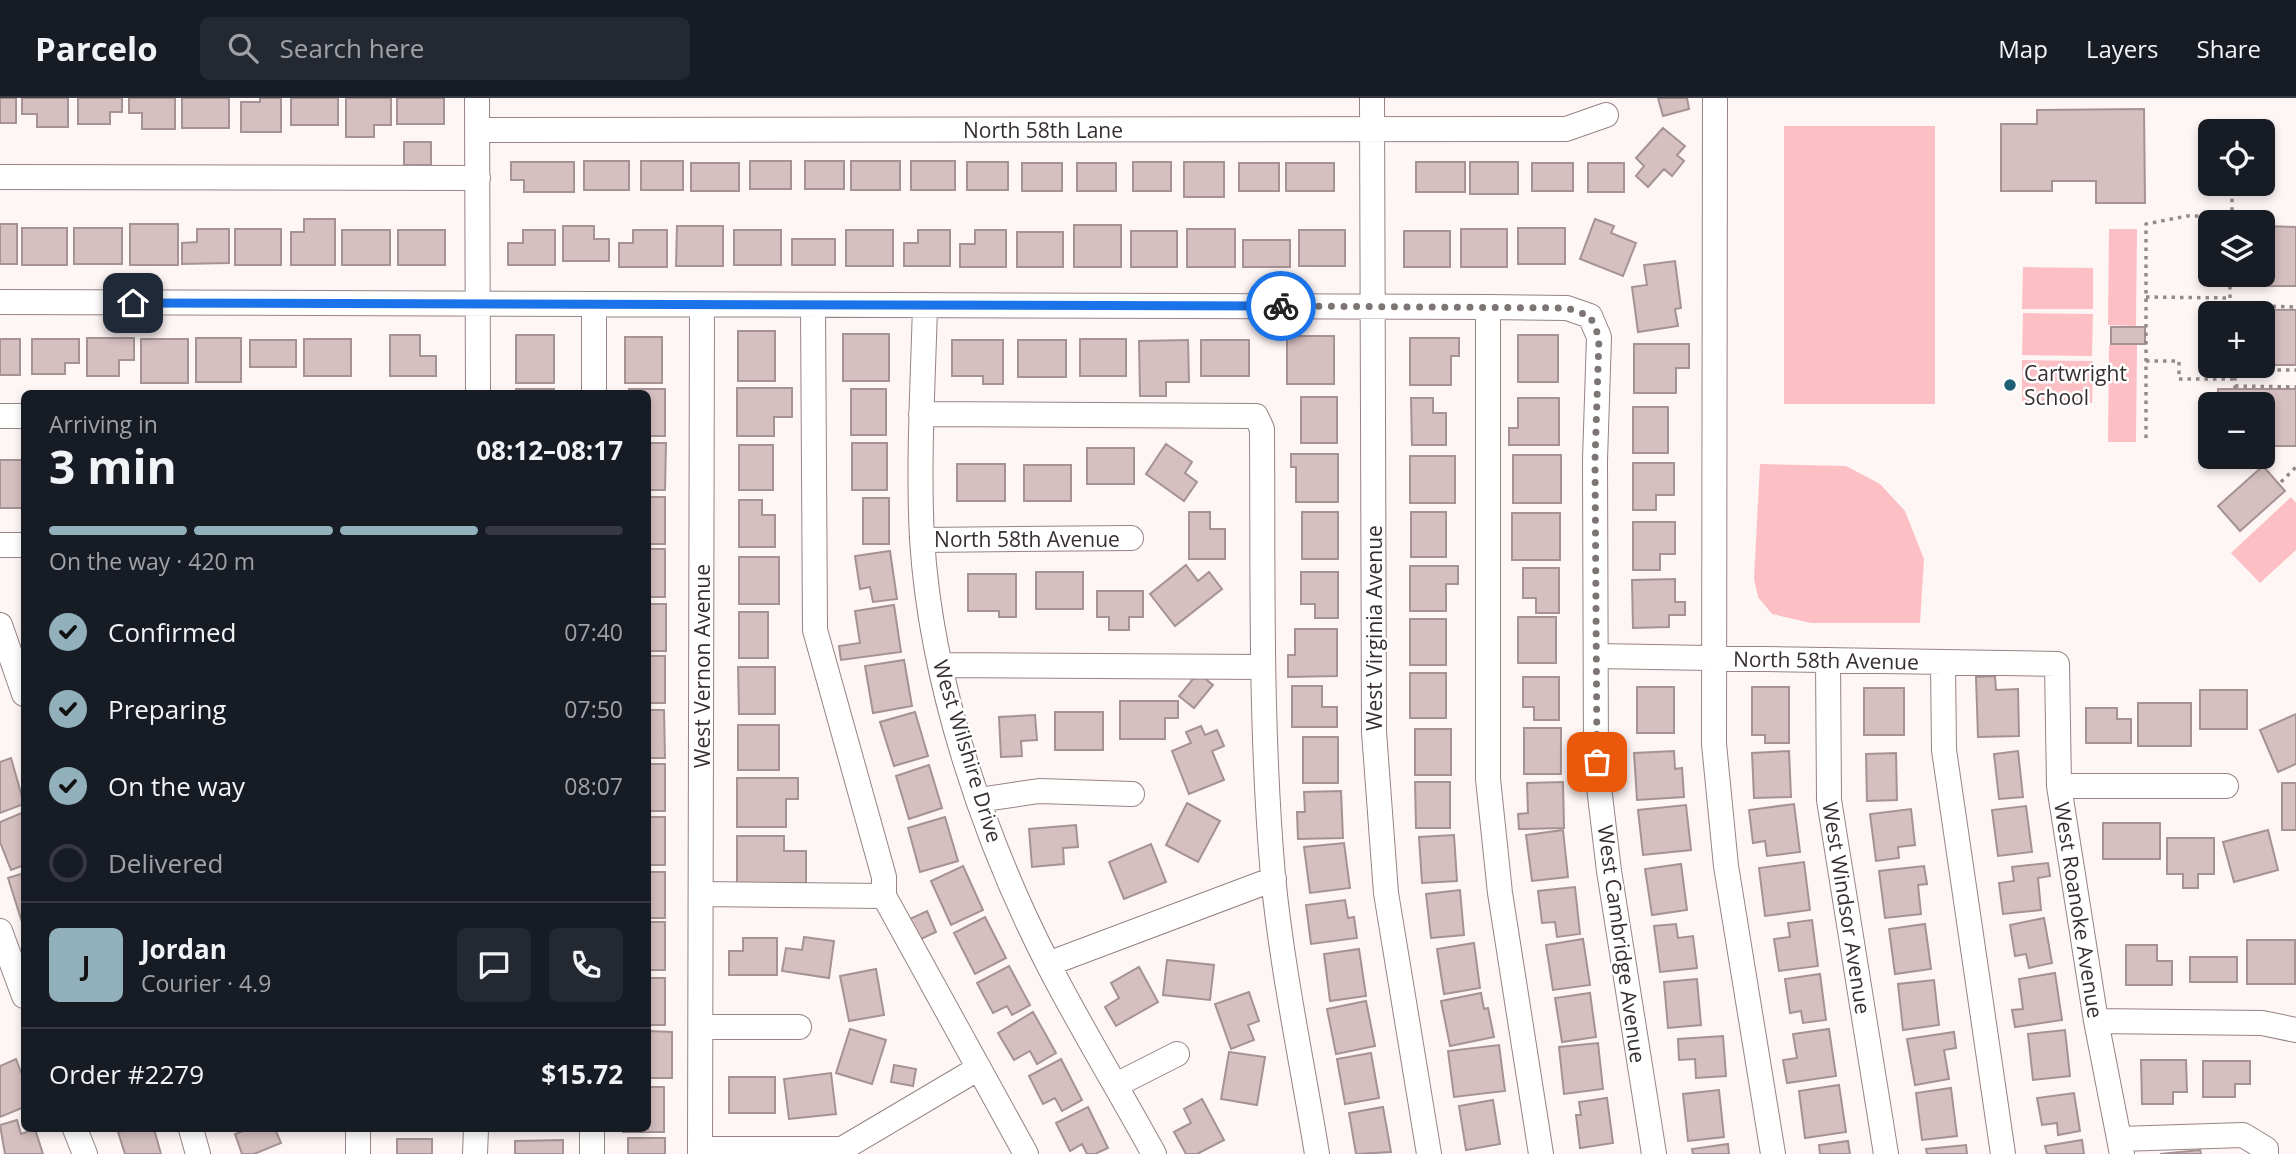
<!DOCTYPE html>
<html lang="en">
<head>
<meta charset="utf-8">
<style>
  body { margin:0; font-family:"Open Sans",sans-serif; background:#242831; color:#f1f3f6; height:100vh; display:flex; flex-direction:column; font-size:26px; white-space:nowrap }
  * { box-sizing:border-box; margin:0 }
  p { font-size:23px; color:#9ea1a6 }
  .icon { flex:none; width:38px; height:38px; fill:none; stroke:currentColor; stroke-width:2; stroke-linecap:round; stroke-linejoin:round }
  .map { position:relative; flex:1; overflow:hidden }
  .drawer { position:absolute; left:21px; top:292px; width:630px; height:742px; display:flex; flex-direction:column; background:#171b24; border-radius:10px; box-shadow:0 4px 10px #0003 }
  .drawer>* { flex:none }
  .controls { position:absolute; left:2198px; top:21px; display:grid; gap:14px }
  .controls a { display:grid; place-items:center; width:77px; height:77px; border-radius:10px; background:#171b24; box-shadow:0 4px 10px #0003; font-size:35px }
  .pin { position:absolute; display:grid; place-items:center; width:60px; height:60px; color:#fff; margin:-30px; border-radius:14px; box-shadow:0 4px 10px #0006 }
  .courier { position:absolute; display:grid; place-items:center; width:70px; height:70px; margin:-35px; border:5px solid #1a73e8; border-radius:50%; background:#fff; color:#222; box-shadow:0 2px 9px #0007 }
  .overview em { font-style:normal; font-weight:700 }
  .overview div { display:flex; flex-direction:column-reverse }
  .overview { display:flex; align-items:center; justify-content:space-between; height:119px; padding:0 28px }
  h1 { font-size:46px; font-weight:700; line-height:52px }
  .bar { display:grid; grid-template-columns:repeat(4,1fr); gap:10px 7px; align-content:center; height:84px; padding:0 28px }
  .bar i { height:9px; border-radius:5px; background:#363941 }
  .bar .current { background:#92b0bc }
  .bar p { grid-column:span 4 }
  .line { display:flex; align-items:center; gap:18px; padding:0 28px; border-top:2px solid #363941 }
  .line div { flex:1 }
  .round { display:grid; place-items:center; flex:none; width:74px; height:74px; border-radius:10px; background:#242831 }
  ol { padding:0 28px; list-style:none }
  li { display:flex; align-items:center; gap:21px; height:77px }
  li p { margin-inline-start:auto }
  li .icon { padding:7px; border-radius:50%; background:#92b0bc; color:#111; stroke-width:4 }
  li:last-child { color:#9ea1a6 }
  li i { width:38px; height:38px; border:4px solid #363941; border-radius:50% }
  header { display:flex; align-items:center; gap:42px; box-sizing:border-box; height:98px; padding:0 35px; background:#171b24; border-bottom:2px solid #363941 }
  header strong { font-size:33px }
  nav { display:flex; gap:38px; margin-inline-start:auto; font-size:24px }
  .search { width:490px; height:63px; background:#242831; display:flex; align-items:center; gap:18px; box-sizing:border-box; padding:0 24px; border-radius:10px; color:#9ea1a6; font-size:26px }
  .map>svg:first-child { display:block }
  .green { fill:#fcc0c4 }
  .building { fill:#d5bfc0; stroke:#a69293; stroke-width:2 }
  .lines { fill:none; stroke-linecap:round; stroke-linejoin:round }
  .minor-casing { stroke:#978384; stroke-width:26 }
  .path { stroke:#928989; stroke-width:3.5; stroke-dasharray:3.5 5; stroke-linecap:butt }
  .minor { stroke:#fff; stroke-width:24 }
  .done { stroke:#7d7474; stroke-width:7; stroke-dasharray:0 12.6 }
  .route { stroke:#1a73e8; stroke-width:9 }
  .poi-dot { fill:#1f5f74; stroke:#fff; stroke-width:2.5 }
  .labels { text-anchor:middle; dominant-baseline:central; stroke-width:5; stroke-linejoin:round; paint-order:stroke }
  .street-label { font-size:21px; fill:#372f2f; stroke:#fff }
  .poi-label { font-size:21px; fill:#372f2f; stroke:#fff; text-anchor:start }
</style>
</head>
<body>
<header>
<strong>Parcelo</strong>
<div class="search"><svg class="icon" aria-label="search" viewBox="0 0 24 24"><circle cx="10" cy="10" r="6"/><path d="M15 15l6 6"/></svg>Search here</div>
<nav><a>Map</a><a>Layers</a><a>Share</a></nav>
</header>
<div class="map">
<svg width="2296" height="1056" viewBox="0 0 2296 1056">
  <rect width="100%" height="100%" fill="#fef5f5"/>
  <path class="green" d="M1784,28h151v278h-151z
    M2109,131h28l-1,97 -28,-1z
    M2023,169l70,1v41h-71z
    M2023,215l70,1 -1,42 -70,-1z
    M2109,247h28l-1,97h-28z
    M2022,262l71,1 -1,42 -70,-1z
    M1760,366l86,2 34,18 25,27 19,48 -4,64h-109l-39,-9 -14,-17 -4,-18z
    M2291,399l5,6v47l-36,33 -29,-30z"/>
  <path class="building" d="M0,0h16v25h-16z
    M22,0h46v29h-31v-13h-15z
    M78,0h44v14h-12v12h-32z
    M129,0h46v31h-33v-16h-13z
    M182,0h47v30h-47z
    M260,0h21v34h-40v-30h19z
    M291,0h47v27h-47z
    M346,0h45v27h-17v12h-28z
    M397,0h47v26h-47z
    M1658,0h29l2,11 -26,7z
    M2144,11l1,94h-49v-22h-44v10h-51v-67h36v-14z
    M1663,30l22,18 -8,9 7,6 -12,15 -8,-7 -16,18 -12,-11 8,-10 -8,-8z
    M404,44h27v23h-27z
    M584,63h45v29h-45z
    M641,63h42v29h-42z
    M750,63h41v28h-41z
    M805,63h39v28h-39z
    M851,63h49v29h-49z
    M911,63h44v29h-44z
    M511,64h63v30h-50v-12h-13z
    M967,64h41v28h-41z
    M1133,64h38v29h-38z
    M1184,64h40v35h-40z
    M1416,64h49v30h-49z
    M1470,64h48v32h-48z
    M691,65h48v28h-48z
    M1022,65h40v28h-40z
    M1077,65h39v28h-39z
    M1239,65h40v28h-40z
    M1286,65h48v28h-48z
    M1532,65h41v28h-41z
    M1588,65h36v29h-36z
    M304,121h31v46h-44v-33h13z
    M1595,121l19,7 -3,7 25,10 -13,33 -43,-17z
    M0,126h17v40h-17z
    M130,126h48v41h-48z
    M1074,127h47v42h-47z
    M563,128h31v13h15v22h-46z
    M677,128h46v40h-47z
    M2263,128l33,1v59h-79v-11h46z
    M22,130h45v37h-45z
    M74,130h48v36h-48z
    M1518,130h47v36h-47z
    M197,131h32v34l-47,1v-21l15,-1z
    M235,131h46v36h-46z
    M1187,131h48v38h-48z
    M1461,131h46v38h-46z
    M342,132h48v35h-48z
    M398,132h47v35h-47z
    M523,132h32v35h-47v-22h15z
    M633,132h34v37h-48v-24h14z
    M734,132h47v35h-47z
    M846,132h47v36h-47z
    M918,132h32v36h-46v-23h14z
    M975,132h31v37h-46v-23h15z
    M1299,132h46v36h-46z
    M1131,133h46v36h-46z
    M1404,133h46v36h-46z
    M1017,134h46v35h-46z
    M792,141h43v26h-43z
    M1243,142h47v27h-47z
    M1675,163l6,47 -6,1 3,17 -40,6 -6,-45 15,-2 -3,-20z
    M2218,211l78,1v55h-33v-52h-45z
    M2111,229h34v17h-34z
    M738,233h37v50h-37z
    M843,236h46v47h-46z
    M390,237h30v21h16v20h-46z
    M516,237h38v48h-38z
    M1518,237h40v47h-40z
    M1287,238h47v48h-47z
    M625,239h37v46h-37z
    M87,240h47v22h-15v16h-32z
    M196,240h45v44h-45z
    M1410,240h49v18h-8v29h-41z
    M0,241h20v36h-20z
    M32,241h47v24h-14v11h-33z
    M141,241h47v44h-47z
    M304,241h47v37h-47z
    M1080,241h46v37h-46z
    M250,242h46v27h-46z
    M952,242h51v44h-20v-8h-31z
    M1018,242h48v37h-48z
    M1188,242l1,42h-23v14h-26l-1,-55z
    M1201,242h48v36h-48z
    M1634,246h55v24h-13v25h-42z
    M737,290h55v29h-18v19h-37z
    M516,291h38v5h-38z
    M629,291h36v47h-17v-42h-19z
    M851,291h35v46h-35z
    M2218,291h78v57h-33v-42h-45z
    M398,293h37v3h-37z
    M1301,299h36v46h-36z
    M1411,300h22v15h13v32h-34z
    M1518,300h41v47h-50v-17h9z
    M1633,309h35v46h-35z
    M648,345h18l-1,47h-17z
    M852,345h35v47h-35z
    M1166,346l26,18 -7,11 12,9 -13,19 -38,-27z
    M739,347h34v45h-34z
    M1087,350h47v36h-47z
    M1291,356h47v48h-42v-35h-5z
    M1513,357h48v48h-48z
    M1410,358h45v47h-45z
    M0,362h24v48h-24z
    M1633,365h41v32h-18v15h-23z
    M957,366h48v37h-48z
    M1024,367h47v36h-47z
    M2263,368l22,25 -45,40 -22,-25z
    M648,399h17v47h-17z
    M863,400h26v46h-26z
    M739,402h23v15h13v32h-36z
    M1189,414h21v17h15v30h-36z
    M1302,414h36v47h-36z
    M1411,414h35v45h-35z
    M1512,415h48v47h-48z
    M1633,424h42v32h-15v16h-27z
    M648,451h17v48h-17z
    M890,453l7,48 -24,3 -3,-15 -10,2 -5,-33z
    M739,459h40v47h-40z
    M1186,467l12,16 11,-9 13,17 -47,37 -25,-32z
    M1410,468h48v18h-12v27h-36z
    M1523,470h36v45h-23v-15h-13z
    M1036,474h47v37h-47z
    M1301,474h37v46h-23v-14h-14z
    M968,476h48v43h-17v-6h-31z
    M1675,481v23h10v13h-16v12l-36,1 -1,-48z
    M1097,493h46v26h-14v13h-20v-13h-12z
    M648,506h18v47h-18z
    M894,507l7,47 -60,8 -2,-14 21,-3 -5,-32z
    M739,514h29v46h-29z
    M1518,519h38v46h-38z
    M1410,521h36v46h-36z
    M1295,531h42v47l-49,1v-22h7z
    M648,558h17v47h-17z
    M904,562l8,46 -39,7 -8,-47z
    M738,569h37v47h-36z
    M1198,575l15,12 -19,23 -15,-12z
    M1410,575h36v45h-36z
    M1995,578l1,14 22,-1 1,47 -41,1 -2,-60z
    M1523,579h36v43h-25v-13h-11z
    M1292,588h30v21h15v20h-45z
    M1637,589h37v46h-37z
    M1752,589h37v56h-24v-8h-13z
    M1864,590h40v47h-40z
    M2200,592h47v39h-47z
    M1120,603h58v17h-13v21h-45z
    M2138,605h53v43h-53z
    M2086,610h31v11h14v24h-45z
    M648,612h16l1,48h-17z
    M915,614l13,44 -34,10 -14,-44z
    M1055,614h48v38h-48z
    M2296,616v50l-18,8 -18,-42z
    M1035,617l2,25 -16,1 1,15 -21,1 -2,-40z
    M738,627h41v45h-41z
    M1201,628l4,9 12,-5 7,16 -12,5 12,29 -35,14 -17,-43 19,-8 -5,-11z
    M1524,630h37v46h-37z
    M1415,631h36v46h-36z
    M1303,639h35v46h-35z
    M1674,653l1,18 7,-1 2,29 -47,3 -3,-47z
    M1789,653l2,46 -37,1 -2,-45z
    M2018,653l5,46 -24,2 -5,-45z
    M1896,655l1,47 -30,1 -1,-47z
    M11,660l13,46 -24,9v-51z
    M648,666h17v47h-17z
    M929,667l13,43 -33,11 -13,-43z
    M737,680h61v21h-12v28h-49z
    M1415,684h35v46h-34z
    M1563,684l1,46 -45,1 -1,-15 10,-1 -1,-30z
    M2282,685h14v47h-14z
    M1341,693l2,47 -45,1 -1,-27h8l-1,-20z
    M1187,705l33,18 -22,41 -32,-17z
    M1794,706l6,48 -33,4 -2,-15 -12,2 -4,-33z
    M1686,707l5,45 -48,5 -5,-45z
    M2026,708l6,46 -34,4 -6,-46z
    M1911,711l4,36 -17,2 1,11 -23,3 -6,-47z
    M24,714v53l-13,5 -11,-28v-20z
    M648,719h17v48h-17z
    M945,719l13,44 -38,11 -12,-44z
    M2103,725h57v36h-57z
    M1076,727l2,22 -15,1 1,16 -32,3 -3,-38z
    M1563,732l5,47 -36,4 -6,-46z
    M2268,732l10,40 -44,12 -11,-40z
    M1454,737l3,46 -35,2 -3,-46z
    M737,738h47v15h22v32h-69z
    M2167,740h47v36h-16v14h-15v-14h-16z
    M1344,745l6,45 -40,5 -6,-46z
    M1151,746l15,38 -42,17 -15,-37z
    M1804,764l6,48 -45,6 -6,-48z
    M2048,765l2,13 -12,2 3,32 -38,4 -4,-31 15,-2 -2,-14z
    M1681,766l6,46 -35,5 -7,-46z
    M963,768l20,44 -32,15 -20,-44z
    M1924,768l3,18 -9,1 3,29 -36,4 -6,-47z
    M648,774h17v46h-17z
    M24,775v48l-2,1 -14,-44z
    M1575,789l5,47 -23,3 -2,-15 -13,1 -4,-32z
    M1460,792l4,45 -33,3 -5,-44z
    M1345,802l3,18 6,-1 3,21 -46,6 -5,-39z
    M927,813l9,21 -17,8 -9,-21z
    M985,819l21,41 -31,16 -21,-41z
    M2044,820l8,45 -23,5 -3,-14 -11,2 -5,-31z
    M1812,822l6,46 -39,5 -5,-32 16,-2 -2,-14z
    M648,824h17v48h-17z
    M1676,826l2,14 15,-2 4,32 -37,4 -6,-46z
    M1925,826l6,45 -36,5 -6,-45z
    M804,839l30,4 -5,37 -47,-7 4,-23 16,2z
    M743,840h34v37h-48v-24h14z
    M1583,841l7,46 -37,5 -7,-45z
    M2247,842h48v44h-48z
    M1474,845l6,45 -36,6 -7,-45z
    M2126,847h31v16h15v24h-46z
    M1359,851l7,47 -36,5 -6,-47z
    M2190,859h47v25h-47z
    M1167,862l47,5 -4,35 -47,-5z
    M1009,868l21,39 -18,10 -5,-9 -14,7 -16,-30z
    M1139,869l19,35 -42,24 -11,-19 14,-9 -8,-15z
    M876,871l8,46 -35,6 -9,-45z
    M2055,875l7,47 -47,7 -3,-17 11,-1 -4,-30z
    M1820,876l6,46 -23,3 -2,-12 -11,2 -5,-34z
    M648,880h17v47h-17z
    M1697,881l4,46 -33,3 -4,-46z
    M1934,882l5,45 -36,5 -5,-46z
    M1249,894l10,29 -11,4 6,15 -23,9 -16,-45z
    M1481,895l3,16 4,-1 6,29 -44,9 -9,-45z
    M1590,895l6,44 -34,5 -7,-44z
    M1366,903l9,45 -39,8 -9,-45z
    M1033,914l23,41 -19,11 -7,-13 -16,9 -16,-27z
    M850,931l36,11 -14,44 -36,-11z
    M1829,931l7,47 -49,7 -4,-23 14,-2 -4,-24z
    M2065,932l5,46 -37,4 -5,-46z
    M648,933l24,1v46h-24z
    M1954,934l2,16 -12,2 5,29 -34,6 -8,-46z
    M1723,938l3,40 -30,2 -1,-19 -16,1 -1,-21z
    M1598,945l5,46 -39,5 -5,-47z
    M1499,947l6,46 -51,6 -6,-46z
    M1229,954l36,5 -8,48 -36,-6z
    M1371,955l8,45 -34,6 -8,-45z
    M16,961l8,21v27l-24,10v-51z
    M1061,961l21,41 -20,11 -7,-13 -12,6 -14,-28z
    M2141,962h45l1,32h-14v12h-31z
    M2203,963h47v23h-15v13h-32z
    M894,967l22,4 -3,17 -22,-4z
    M831,975l5,41 -47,5 -5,-40z
    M729,979h46v36h-46z
    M1839,987l7,47 -41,6 -6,-47z
    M648,989h16v45h-41v-3h25z
    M1951,990l6,48 -35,4 -6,-47z
    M1719,992l5,47 -36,4 -5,-47z
    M2074,995l6,38 -22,4 -1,-12 -15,2 -5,-27z
    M1607,1000l6,45 -33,5 -4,-33h5l-2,-13z
    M1202,1001l22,41 -27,14h-11l-12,-22 17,-9 -7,-14z
    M1493,1002l7,44 -34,6 -7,-44z
    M1088,1009l20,41 -13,6h-8l-5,-10 -12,7 -14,-28z
    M1383,1009l8,45 -35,2 -7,-41z
    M17,1022l4,14 14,-5 8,25h-38l-5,-29z
    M130,1031h24l7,25h-36l-7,-22z
    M249,1031h26l6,14 -27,11h-12l-7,-20z
    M397,1031h36v2h-36z
    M628,1040h37v16h-37z
    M397,1041h35v15h-35z
    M563,1042v14h-48v-13z
    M2082,1042l2,14h-37l-2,-8z
    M1848,1043l2,13h-30l-1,-9z
    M1728,1046l1,10h-36l-1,-5z
    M1966,1047l1,9h-40l-1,-5z
    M2200,1052l1,4h-41z"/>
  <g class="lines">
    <defs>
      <path id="minor" d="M477,0l1,296
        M1372,0l2,634 12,161 43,261
        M1715,0l-1,646 12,122 47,288
        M478,32l1088,-1 40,-14
        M0,79l478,1
        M0,204l1488,5 79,1 23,8 9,21 -4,123 1,302 13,109 45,283
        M925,207c-2,78 -7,156 -3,234 9,143 61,298 126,425 33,64 71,126 106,190
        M813,208l2,324 69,247v19l142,258
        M1488,209v472l12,114 41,261
        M594,296v-90
        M921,316l335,2 6,13c1,149 -2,298 11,447 9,93 29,186 44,278
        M0,318h24
        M922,442l209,-2
        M0,447h24
        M0,527l24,69
        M1596,558l461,8 2,122 37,235 26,133
        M1828,562l1,140 57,354
        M1943,565l1,87 59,404
        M940,567l323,2
        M2059,688h167
        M979,702l60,-9 93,3
        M703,796l181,2
        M0,833l24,65
        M1048,866l226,-85
        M2096,923l166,2 34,7
        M702,929h97
        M1116,987l61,-31
        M75,1031l10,25
        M191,1031l7,25
        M358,1031v25
        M2120,1041l123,-4 23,14v5
        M700,1051h142l137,-81
        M475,1056l1,-25
        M592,1056v-25
        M700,1056l2,-849"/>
    </defs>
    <use href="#minor" class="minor-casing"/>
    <path class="path" d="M2230,188v23
      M2146,199l84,1
      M2230,207l66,2
      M2146,263h33v18h56
      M2235,272h61
      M2235,288l61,1
      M2235,291v-23
      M2146,340v-214l41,-8h45v-32
      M2281,384l15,-15"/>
    <use href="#minor" class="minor"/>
  </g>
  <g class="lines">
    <path class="done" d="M1281,208l286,2 23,8 9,21 -4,123 2,302"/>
    <path class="route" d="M133,205l1148,3"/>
  </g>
  <circle class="poi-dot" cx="2010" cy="287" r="7"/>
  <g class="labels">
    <g class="street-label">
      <text x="1043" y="32">North 58th Lane</text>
      <text x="1027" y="441">North 58th Avenue</text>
      <text transform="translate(1374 530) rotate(-90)">West Virginia Avenue</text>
      <text transform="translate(1826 562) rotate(1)">North 58th Avenue</text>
      <text transform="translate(702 568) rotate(-90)">West Vernon Avenue</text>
      <text transform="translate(968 653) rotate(73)">West Wilshire Drive</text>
      <text transform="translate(1847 810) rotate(81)">West Windsor Avenue</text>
      <text transform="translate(2079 812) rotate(81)">West Roanoke Avenue</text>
      <text transform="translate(1622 846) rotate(82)">West Cambridge Avenue</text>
    </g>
    <g class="poi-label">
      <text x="2024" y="275">Cartwright<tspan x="2024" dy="24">School</tspan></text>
    </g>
  </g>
</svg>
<div class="controls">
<a><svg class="icon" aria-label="locate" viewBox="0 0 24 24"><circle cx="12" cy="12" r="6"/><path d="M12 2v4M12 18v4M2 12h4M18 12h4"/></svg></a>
<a><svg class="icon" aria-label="layers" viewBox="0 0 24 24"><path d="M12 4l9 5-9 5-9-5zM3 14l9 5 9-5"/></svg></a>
<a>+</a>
<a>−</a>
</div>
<div class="pin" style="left:1597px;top:664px;background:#ea580c"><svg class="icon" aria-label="bag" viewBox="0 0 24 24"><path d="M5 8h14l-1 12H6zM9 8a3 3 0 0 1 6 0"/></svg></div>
<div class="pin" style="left:133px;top:205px;background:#1f2937"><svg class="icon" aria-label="home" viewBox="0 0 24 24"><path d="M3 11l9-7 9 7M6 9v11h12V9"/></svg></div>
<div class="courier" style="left:1281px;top:208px"><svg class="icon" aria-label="bike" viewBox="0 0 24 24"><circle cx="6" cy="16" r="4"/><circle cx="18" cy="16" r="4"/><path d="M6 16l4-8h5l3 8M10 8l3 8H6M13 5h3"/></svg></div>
<section class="drawer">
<div class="overview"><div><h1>3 min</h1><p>Arriving in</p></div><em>08:12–08:17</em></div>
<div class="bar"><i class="current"></i><i class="current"></i><i class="current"></i><i></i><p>On the way · 420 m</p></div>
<ol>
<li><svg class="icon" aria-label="check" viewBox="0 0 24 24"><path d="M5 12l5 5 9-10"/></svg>Confirmed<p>07:40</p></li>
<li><svg class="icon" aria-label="check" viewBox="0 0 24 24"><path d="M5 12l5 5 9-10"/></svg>Preparing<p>07:50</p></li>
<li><svg class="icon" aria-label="check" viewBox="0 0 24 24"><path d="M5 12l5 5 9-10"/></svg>On the way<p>08:07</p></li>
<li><i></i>Delivered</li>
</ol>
<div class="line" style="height:126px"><b class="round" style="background:#92b0bc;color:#111">J</b><div><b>Jordan</b><p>Courier · 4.9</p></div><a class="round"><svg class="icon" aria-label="chat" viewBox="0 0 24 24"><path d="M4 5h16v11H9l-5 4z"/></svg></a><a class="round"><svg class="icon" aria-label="phone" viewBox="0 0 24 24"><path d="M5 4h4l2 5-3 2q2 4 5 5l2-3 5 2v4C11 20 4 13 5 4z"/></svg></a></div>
<div class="line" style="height:91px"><div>Order #2279</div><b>$15.72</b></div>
</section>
</div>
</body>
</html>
